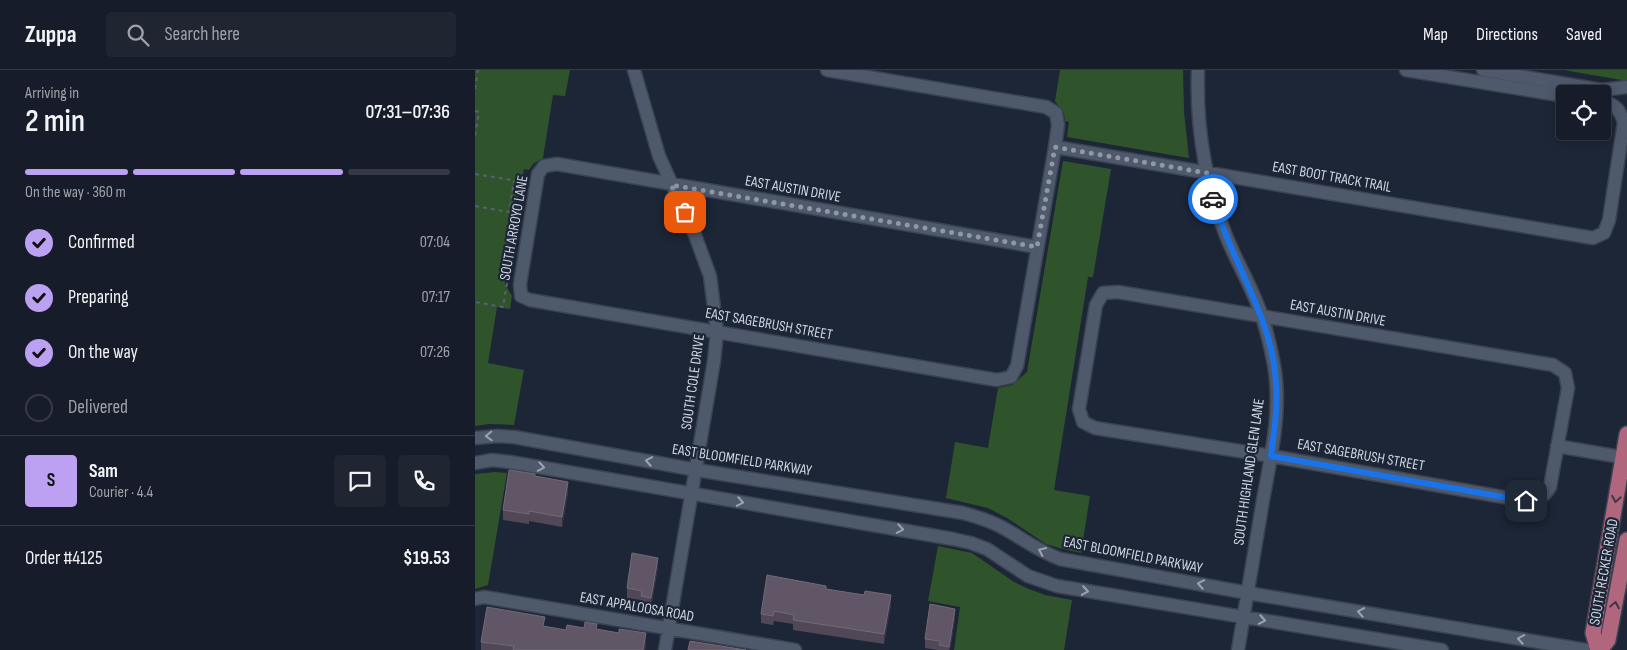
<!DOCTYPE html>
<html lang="en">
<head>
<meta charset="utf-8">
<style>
  body { margin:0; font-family:"Sofia Sans Condensed",sans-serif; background:#1f2531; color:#f1f3f6; height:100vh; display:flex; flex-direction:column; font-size:19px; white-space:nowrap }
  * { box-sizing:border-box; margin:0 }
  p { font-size:16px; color:#9ea1a8 }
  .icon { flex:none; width:28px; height:28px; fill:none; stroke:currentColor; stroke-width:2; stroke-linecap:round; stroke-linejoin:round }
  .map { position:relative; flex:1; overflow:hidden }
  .sheet { display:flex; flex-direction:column; background:#161c29; width:475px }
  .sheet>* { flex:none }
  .buttons { position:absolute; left:1081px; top:15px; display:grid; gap:10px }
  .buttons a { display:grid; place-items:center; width:55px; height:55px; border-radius:5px; background:#161c29; box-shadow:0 2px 12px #0003,0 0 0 1px #353a46; font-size:25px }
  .pin { position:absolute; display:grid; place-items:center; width:42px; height:42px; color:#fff; margin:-21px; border-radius:10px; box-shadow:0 2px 8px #0006 }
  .courier { position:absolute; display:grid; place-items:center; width:50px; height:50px; margin:-25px; border:4px solid #1a73e8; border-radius:50%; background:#fff; color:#222; box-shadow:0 1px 6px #0007 }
  .summary em { font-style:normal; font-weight:600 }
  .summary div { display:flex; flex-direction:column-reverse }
  .summary { display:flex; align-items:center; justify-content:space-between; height:85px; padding:0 25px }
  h1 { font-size:32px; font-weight:600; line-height:38px }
  .bar { display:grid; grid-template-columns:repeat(4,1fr); gap:8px 5px; align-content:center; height:60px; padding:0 25px }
  .bar i { height:6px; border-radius:4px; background:#353a46 }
  .bar .active { background:#bca0f2 }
  .bar p { grid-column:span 4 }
  .line { display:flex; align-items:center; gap:12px; padding:0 25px; border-top:1px solid #353a46 }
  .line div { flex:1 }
  .round { display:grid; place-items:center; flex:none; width:52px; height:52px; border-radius:5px; background:#1f2531 }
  ol { padding:0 25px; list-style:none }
  li { display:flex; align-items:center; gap:15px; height:55px }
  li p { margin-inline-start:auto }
  li .icon { padding:5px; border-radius:50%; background:#bca0f2; color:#111; stroke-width:4 }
  li:last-child { color:#9ea1a8 }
  li i { width:28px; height:28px; border:2px solid #353a46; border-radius:50% }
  header { display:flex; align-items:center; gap:30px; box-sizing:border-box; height:70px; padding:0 25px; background:#161c29; border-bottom:1px solid #353a46 }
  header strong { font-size:24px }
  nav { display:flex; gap:28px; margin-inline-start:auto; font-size:18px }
  .search { width:350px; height:45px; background:#1f2531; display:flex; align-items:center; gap:12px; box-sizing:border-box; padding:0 18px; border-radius:5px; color:#9ea1a8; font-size:19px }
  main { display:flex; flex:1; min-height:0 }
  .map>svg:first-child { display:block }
  .green { fill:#2f542b }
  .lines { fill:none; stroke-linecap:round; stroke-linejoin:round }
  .minor-casing { stroke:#3b4250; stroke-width:15 }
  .major-casing { stroke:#3b4250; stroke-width:18 }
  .path { stroke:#596170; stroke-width:2; stroke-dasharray:4 4; stroke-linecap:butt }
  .minor { stroke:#4e596c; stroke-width:12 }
  .major { stroke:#b0677e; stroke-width:15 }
  .wall { fill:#524757 }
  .shaded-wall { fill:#373344 }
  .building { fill:#605666; stroke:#716a79 }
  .oneway { stroke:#9ba3b2 }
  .oneway2 { stroke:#423649 }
  .done { stroke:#9097a5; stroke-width:5; stroke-dasharray:0 9 }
  .route { stroke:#1a73e8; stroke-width:6 }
  .labels { text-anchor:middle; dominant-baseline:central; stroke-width:4.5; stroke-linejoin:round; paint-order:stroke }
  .street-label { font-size:15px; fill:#ced4e0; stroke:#1d2637 }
</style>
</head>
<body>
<header>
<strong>Zuppa</strong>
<div class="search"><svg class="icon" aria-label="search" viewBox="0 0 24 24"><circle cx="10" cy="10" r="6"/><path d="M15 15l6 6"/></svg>Search here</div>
<nav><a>Map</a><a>Directions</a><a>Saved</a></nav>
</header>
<main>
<section class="sheet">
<div class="summary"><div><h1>2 min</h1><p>Arriving in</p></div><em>07:31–07:36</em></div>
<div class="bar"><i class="active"></i><i class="active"></i><i class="active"></i><i></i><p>On the way · 360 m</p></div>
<ol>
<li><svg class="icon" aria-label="check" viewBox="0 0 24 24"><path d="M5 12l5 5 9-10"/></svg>Confirmed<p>07:04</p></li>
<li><svg class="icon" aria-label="check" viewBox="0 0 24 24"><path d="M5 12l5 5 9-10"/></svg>Preparing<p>07:17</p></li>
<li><svg class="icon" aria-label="check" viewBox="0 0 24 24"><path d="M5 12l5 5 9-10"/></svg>On the way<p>07:26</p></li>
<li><i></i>Delivered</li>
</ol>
<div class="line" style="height:90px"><b class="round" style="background:#bca0f2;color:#111">S</b><div><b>Sam</b><p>Courier · 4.4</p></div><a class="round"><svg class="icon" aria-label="chat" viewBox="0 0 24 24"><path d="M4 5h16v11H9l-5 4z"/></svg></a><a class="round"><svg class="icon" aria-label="phone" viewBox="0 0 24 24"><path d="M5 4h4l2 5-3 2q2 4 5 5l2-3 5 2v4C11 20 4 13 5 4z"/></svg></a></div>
<div class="line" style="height:65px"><div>Order #4125</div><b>$19.53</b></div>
</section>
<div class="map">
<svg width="1152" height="580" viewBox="0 0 1152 580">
  <rect width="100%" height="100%" fill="#1d2637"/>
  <path class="green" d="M0,0h95l-5,26 -12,-1 -10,63 -10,6 -4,6 -5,-1 -19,115 7,12 -2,13 -13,-2 -9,56 36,7 -10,55 -25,-1 -14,2z
    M585,0h123l1,42 5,46 -122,-21 2,-15 -4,-1 -1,-8 -9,-12z
    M1089,0h63v11z
    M588,91l48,8 -18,108h-5l-34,213 36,6 -9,57 -22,-5 -13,-4 -39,-26 -19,-10 -42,-10 9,-56 33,6 10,-60 14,-3 15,-13z
    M20,402l12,1 -19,112 -13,4v-115z
    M463,476l34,7 42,29 15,7 16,6 27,5 -8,50h-110l6,-43 -32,-6z"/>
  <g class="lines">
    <defs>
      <path id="minor" d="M159,0l25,86 36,79 15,41 7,55 -3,30 -49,289
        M352,0l219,37 10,6 2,12 -3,22 -38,219 -6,11 -14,3 -467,-80 -9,-4 -1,-12 18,-110 6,-8 13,-2 480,83
        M723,0c-2,56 7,111 27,163 11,29 28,55 37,84 5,15 9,32 12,48 8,45 -3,91 -11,135 -8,50 -17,100 -25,150
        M931,0l159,26
        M1008,0l119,20 25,-3
        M580,77l538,91 11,-5 5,-13 15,-98c-4,-11 -8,-18 -21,-20
        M643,222l435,73 12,8 3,15 -18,99c-6,11 -12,12 -24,14l-255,-45 -176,-28 -12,-6 -4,-13 17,-104 7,-12z
        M0,368l22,-2 17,1 183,33 266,43c15,4 31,9 44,17 19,11 32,21 53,29l188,34 338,57
        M1082,376l70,12
        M0,393l17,-3 18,2 443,77 18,4 16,6 41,27 29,10 385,64
        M0,529l9,-2 311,53"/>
      <path id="major" d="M1123,580l-5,-17 34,-199
        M1125,580l8,-10 19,-100"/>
    </defs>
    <use href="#minor" class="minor-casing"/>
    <use href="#major" class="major-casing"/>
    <path class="path" d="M0,19l3,-19
      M0,41l4,1 -4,24
      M0,104l49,8 -21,125 -28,-5
      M0,136l34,6 5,-31"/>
    <use href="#minor" class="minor"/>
    <use href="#major" class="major"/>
  </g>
  <path class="wall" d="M60,406l33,16 -6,35 -33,-6v3l-26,-4v-10z
    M183,497l-7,40 -10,-1v-6l-14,-2v-10z
    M351,519l65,16 -7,39 -91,-14v-6l-19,-3 -1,4 -12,-2v-9z
    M480,548l-5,32h-13l-12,-2v-9z
    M109,558l13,1 49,14 -1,7h-164v-8z"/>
  <path class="shaded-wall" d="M93,412v10l-6,35v-10z
    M183,488v9l-7,40v-9z
    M416,525v10l-7,39v-10z
    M480,539v9l-5,32h-1z
    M171,563v10l-1,7h-2z"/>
  <path class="building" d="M34,400l26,4v2l33,6 -6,35 -33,-6v3l-26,-4z
    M157,483l26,5 -7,40 -10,-2 1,-5 -15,-3z
    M292,505l59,11v3l38,6 1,-4 26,4 -7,39 -91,-14 1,-5 -20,-4 -1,5 -12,-2z
    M455,534l25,5 -6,38 -10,-2 1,-4 -15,-2z
    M12,537l58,10 -2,9 23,4 1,-5 17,3 1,-6 12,2 -1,5 23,4v-4l27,4 -3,17h-130l1,-4 -33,-4z
    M215,571l56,9h-58z"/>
  <defs><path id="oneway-chevron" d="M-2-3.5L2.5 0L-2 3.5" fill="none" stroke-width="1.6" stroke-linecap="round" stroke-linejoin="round" transform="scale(1.25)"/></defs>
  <g class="oneway">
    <use href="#oneway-chevron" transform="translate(14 366) rotate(178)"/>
    <use href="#oneway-chevron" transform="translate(174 391) rotate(-170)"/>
    <use href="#oneway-chevron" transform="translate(66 397) rotate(10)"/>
    <use href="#oneway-chevron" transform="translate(265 432) rotate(10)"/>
    <use href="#oneway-chevron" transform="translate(425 459) rotate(10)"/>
    <use href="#oneway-chevron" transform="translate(567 481) rotate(-155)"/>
    <use href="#oneway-chevron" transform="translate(726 514) rotate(-170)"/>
    <use href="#oneway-chevron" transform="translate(610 521) rotate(9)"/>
    <use href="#oneway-chevron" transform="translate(886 542) rotate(-170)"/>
    <use href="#oneway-chevron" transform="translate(787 550) rotate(10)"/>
    <use href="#oneway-chevron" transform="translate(1046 569) rotate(-170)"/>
  </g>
  <g class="oneway2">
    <use href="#oneway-chevron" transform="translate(1141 429) rotate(100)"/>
    <use href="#oneway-chevron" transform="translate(1140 535) rotate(-79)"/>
  </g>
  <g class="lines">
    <path class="done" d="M210,142l-14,-27 366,62 18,-100 152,26 6,26"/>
    <path class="route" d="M738,129c4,12 8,24 13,36 20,50 47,93 50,148 2,25 -2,49 -5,73l255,45"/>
  </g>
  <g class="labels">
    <g class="street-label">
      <text transform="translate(857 107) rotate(10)">EAST BOOT TRACK TRAIL</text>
      <text transform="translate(318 119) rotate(10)">EAST AUSTIN DRIVE</text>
      <text transform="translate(39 158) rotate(-80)">SOUTH ARROYO LANE</text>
      <text transform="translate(863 243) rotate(10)">EAST AUSTIN DRIVE</text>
      <text transform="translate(294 254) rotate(10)">EAST SAGEBRUSH STREET</text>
      <text transform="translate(218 312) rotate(-82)">SOUTH COLE DRIVE</text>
      <text transform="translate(886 385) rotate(10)">EAST SAGEBRUSH STREET</text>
      <text transform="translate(267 390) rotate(9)">EAST BLOOMFIELD PARKWAY</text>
      <text transform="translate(774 402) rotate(-82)">SOUTH HIGHLAND GLEN LANE</text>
      <text transform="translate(658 485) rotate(11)">EAST BLOOMFIELD PARKWAY</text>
      <text transform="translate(1129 502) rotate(-80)">SOUTH RECKER ROAD</text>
      <text transform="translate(162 537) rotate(10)">EAST APPALOOSA ROAD</text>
    </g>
  </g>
</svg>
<div class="buttons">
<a><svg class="icon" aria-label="locate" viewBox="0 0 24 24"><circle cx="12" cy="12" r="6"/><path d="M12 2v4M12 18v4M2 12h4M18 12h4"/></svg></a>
</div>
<div class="pin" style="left:210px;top:142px;background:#ea580c"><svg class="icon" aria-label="bag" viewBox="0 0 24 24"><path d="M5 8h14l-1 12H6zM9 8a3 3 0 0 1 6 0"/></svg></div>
<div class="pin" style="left:1051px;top:431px;background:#1f2937"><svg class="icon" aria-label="home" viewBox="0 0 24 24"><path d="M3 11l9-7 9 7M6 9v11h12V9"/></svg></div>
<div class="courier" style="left:738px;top:129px"><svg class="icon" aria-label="car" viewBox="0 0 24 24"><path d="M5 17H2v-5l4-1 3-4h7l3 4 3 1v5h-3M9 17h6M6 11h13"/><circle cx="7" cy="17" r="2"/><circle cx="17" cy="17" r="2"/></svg></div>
</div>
</main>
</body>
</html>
